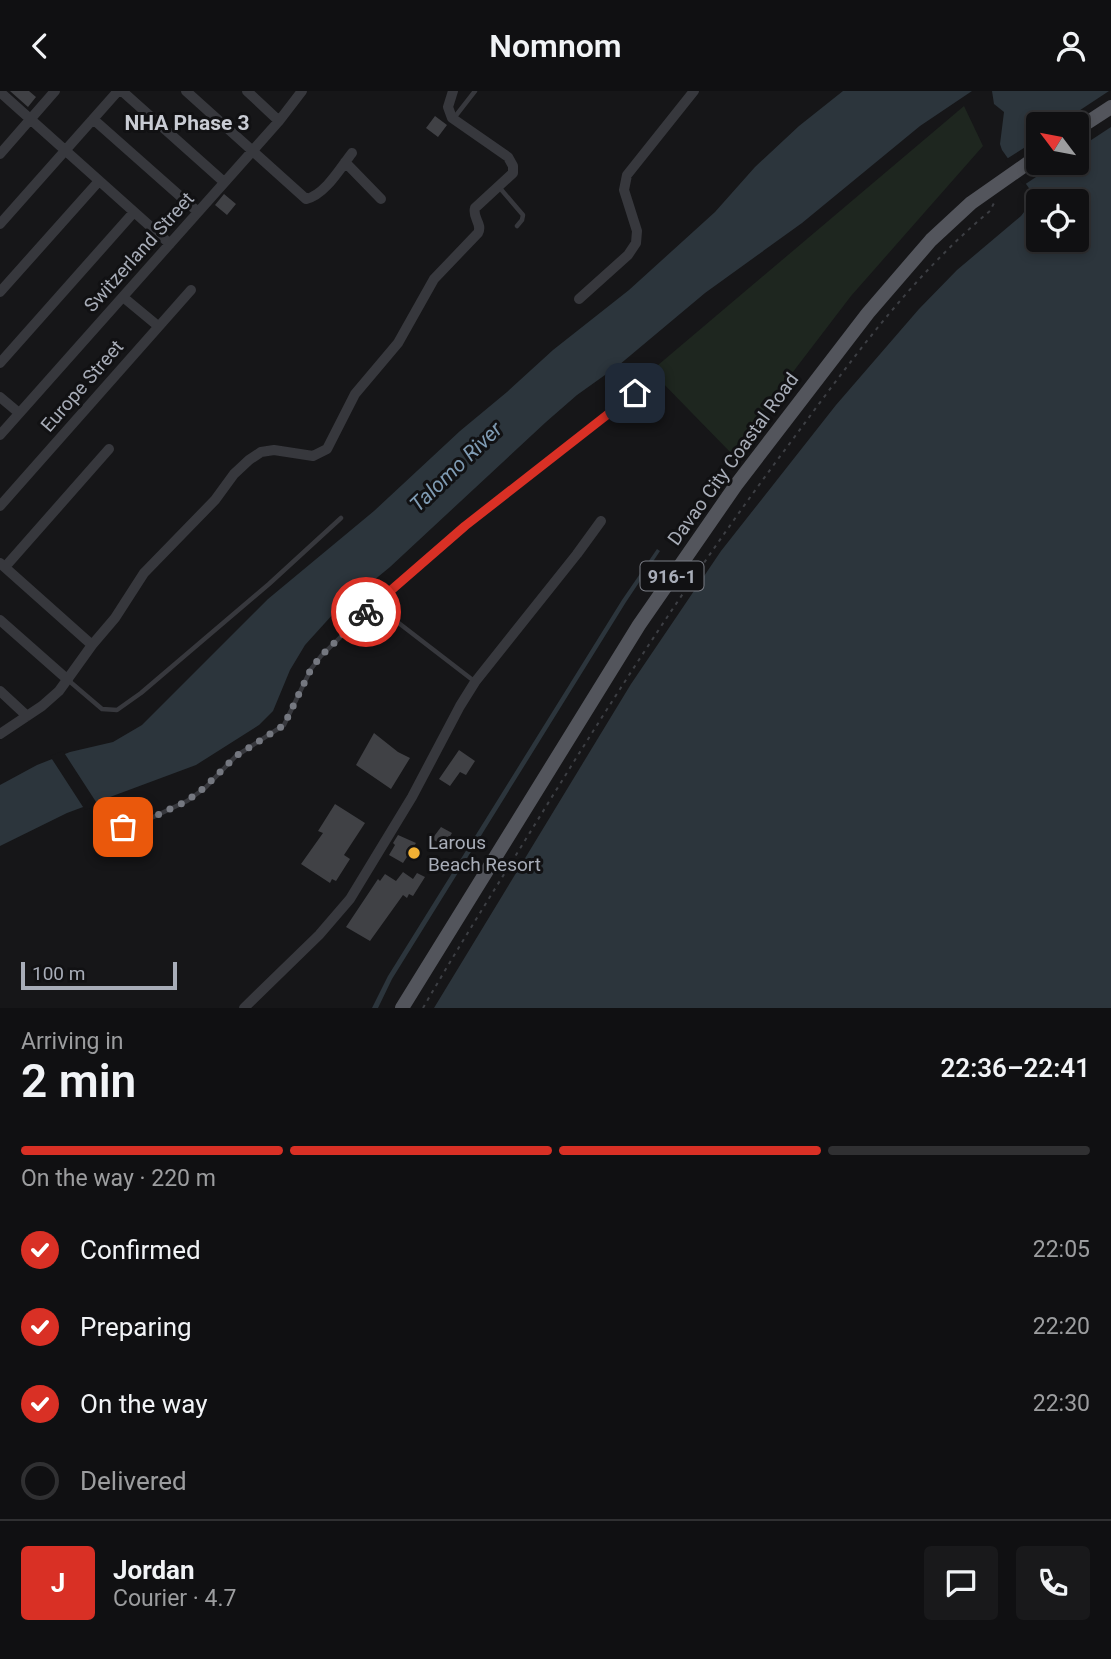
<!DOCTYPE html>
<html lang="en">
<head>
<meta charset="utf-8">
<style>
  body { margin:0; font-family:Roboto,sans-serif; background:#19191b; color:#f1f3f6; height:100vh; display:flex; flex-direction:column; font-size:26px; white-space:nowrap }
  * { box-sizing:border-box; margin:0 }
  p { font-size:23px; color:#9c9d9f }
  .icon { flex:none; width:38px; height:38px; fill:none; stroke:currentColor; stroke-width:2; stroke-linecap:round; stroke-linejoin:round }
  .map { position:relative; height:917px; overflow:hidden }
  .sheet { display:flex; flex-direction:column; background:#101012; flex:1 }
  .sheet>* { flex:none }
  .needle { width:46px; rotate:302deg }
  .tools { position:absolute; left:1026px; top:21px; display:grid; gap:14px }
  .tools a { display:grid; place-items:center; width:63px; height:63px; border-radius:7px; background:#101012; box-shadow:0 4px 10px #0003,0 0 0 2px #303032; font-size:35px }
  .scale { position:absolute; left:21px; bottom:18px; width:156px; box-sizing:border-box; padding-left:7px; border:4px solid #a8adb8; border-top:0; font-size:19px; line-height:24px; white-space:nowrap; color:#a8adb8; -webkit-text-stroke:5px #111113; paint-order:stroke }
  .pin { position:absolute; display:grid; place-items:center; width:60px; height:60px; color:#fff; margin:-30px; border-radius:14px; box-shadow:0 4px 10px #0006 }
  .courier { position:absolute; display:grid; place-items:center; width:70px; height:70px; margin:-35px; border:5px solid #d93025; border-radius:50%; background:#fff; color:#222; box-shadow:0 2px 9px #0007 }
  .head em { font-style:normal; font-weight:600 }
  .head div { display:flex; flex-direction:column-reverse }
  .head { display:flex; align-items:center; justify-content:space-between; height:119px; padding:0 21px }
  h1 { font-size:46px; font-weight:600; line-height:52px }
  .bar { display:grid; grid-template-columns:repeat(4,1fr); gap:10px 7px; align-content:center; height:84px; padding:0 21px }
  .bar i { height:9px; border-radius:5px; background:#303032 }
  .bar .on { background:#d93025 }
  .bar p { grid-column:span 4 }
  .line { display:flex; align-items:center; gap:18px; padding:0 21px; border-top:2px solid #303032 }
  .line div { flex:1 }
  .round { display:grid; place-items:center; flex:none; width:74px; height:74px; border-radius:7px; background:#19191b }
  ol { padding:0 21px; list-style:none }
  li { display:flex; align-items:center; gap:21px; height:77px }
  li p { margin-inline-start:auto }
  li .icon { padding:7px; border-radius:50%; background:#d93025; color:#fff; stroke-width:4 }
  li:last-child { color:#9c9d9f }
  li i { width:38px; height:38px; border:4px solid #303032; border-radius:50% }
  header { display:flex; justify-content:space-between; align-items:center; height:91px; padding:0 21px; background:#101012; font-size:32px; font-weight:600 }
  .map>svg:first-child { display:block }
  .green { fill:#1e261f }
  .water { fill:#2c353c; fill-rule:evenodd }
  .pier { fill:#161618 }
  .building { fill:#404145 }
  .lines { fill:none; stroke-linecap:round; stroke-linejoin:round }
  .path { stroke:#3d3f44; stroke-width:2; stroke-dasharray:3.5 5; stroke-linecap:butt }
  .service { stroke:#37383d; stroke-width:4.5 }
  .minor { stroke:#37383d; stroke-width:10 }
  .primary { stroke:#53555c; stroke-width:14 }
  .done { stroke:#757880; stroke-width:7; stroke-dasharray:0 12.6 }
  .route { stroke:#d93025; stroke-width:9 }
  .poi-dot { fill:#f2b134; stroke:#111113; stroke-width:2.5 }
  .labels { text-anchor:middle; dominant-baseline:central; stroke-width:6; stroke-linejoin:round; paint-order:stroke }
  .shield { fill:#111113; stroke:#7b7e86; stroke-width:2 }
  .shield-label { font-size:18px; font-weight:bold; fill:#a8adb8 }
  .street-label { font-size:19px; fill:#a8adb8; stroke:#111113 }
  .poi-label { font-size:19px; fill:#a8adb8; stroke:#111113; text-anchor:start }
  .neighbourhood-label { font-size:21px; font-weight:bold; fill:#c9ccd4; stroke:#111113 }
  .water-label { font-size:21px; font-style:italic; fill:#7f9bb3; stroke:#111113 }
</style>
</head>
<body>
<header><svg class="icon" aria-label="back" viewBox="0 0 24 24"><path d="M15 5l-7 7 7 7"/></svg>Nomnom<svg class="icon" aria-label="person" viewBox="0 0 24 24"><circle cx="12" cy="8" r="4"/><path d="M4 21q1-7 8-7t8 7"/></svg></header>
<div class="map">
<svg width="1111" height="917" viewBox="0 0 1111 917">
  <rect width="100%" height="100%" fill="#161618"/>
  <path class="green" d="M964,15l19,40 -132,150 -120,157 -80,-82z"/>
  <path class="water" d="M843,0h129l-52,35 -118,97 -97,70 -86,72 -42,30 -31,27 -156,145 -56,46 -29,32 -15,25 -17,41 -14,14 -63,40 -129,48 -67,33v-61l37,-20 33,-13 43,-10 29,-17 126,-126 106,-88 86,-80 47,-39 46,-42 76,-60 86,-78 40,-45 44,-41z
    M992,0h119v917h-677l197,-324 90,-133 115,-146 83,-96 38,-39 64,-54 10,-13v-12l-29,-41 -2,-6 4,-32 -10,-8zM1038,33h38v39h-38zM1038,110h38v39h-38z
    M657,458l3,2 -34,51 -234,377 -14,29h-6l16,-32 234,-376z"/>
  <path class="pier" d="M1109,0h2v36l-35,23v-26h-17z
    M1038,48v24h19l-33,22 -19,-25z
    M63,660l35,54 -13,5 -35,-54z"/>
  <path class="building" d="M10,0h19l7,6 -8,10z
    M435,25l12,9 -9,12 -12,-9z
    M224,103l12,10 -9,11 -12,-10z
    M374,642l24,19 12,6 -19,31 -35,-24z
    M459,659l16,11 -9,14 -6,-3 -10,14 -11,-7z
    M335,713l30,19 -21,32 6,4 -14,22 -4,-2 -2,4 -29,-19 22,-31 -5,-2z
    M441,736l11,6 -8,13 -12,-7z
    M398,744l18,8 -13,20 -14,-8 6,-10 -2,-2z
    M403,781l10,7 4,-6 8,4 -12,19 -4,-2 -2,4 -4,-3 -33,46 -24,-14 32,-48 2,2 5,-7 11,7z"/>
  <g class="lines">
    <path class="path" d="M423,917c38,-66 79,-130 119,-195 79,-128 160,-253 251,-374 59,-80 120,-164 197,-228l4,-8"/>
    <path class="service" d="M454,27l21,-27
      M499,96l24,28 -1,5 -5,6
      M374,513l100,77
      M68,589l34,29 15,1 24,-17 128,-109 72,-66
      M123,736l24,-7 40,-19 18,-13 31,-32 48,-31 27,-56 10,-13 33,-32 111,-98 170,-133"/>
    <path class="minor" d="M122,0l102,91
      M186,0l120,108c19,-4 35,-32 46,-46
      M247,0l32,30
      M0,1l170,152
      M93,28l105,93
      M0,63l55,-63
      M345,71l36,37
      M0,133l118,-133
      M0,201l99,-111
      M123,206l35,29
      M579,208l49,-44 8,-12 1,-12 -13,-41 3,-15 67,-84
      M0,272l134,-151
      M0,306l19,16
      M0,344l279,-314 23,-30
      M0,415l191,-216
      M0,472l92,82
      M5,476l104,-118
      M0,529l68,60
      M0,600l27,25
      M0,643l42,-28 17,-15 33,-46 23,-27 29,-45 71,-73 19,-26 15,-14 12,-8 13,-2 39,6 14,-7 28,-55 43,-51 36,-64 44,-46c5,-9 -6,-15 -3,-25l38,-35v-7l-5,-9 -56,-39 -4,-11 5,-16
      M244,917l75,-73 31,-36 62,-102 48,-91 15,-24 102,-128 24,-33"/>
    <path class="primary" d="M1076,39l35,-23
      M402,917l237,-383 97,-140 132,-172 63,-73 40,-37 67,-47"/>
  </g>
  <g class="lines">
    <path class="done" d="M123,736l24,-7 40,-19 18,-14 31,-31 48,-31 27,-56 10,-13 45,-44"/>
    <path class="route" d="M366,521l99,-86 170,-133"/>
  </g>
  <circle class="poi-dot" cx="414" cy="762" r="7"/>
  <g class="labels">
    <rect class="shield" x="640.5" y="470.5" width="63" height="29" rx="5"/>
    <g class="shield-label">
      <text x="672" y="485">916-1</text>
    </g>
    <g class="street-label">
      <text transform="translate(139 161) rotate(-48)">Switzerland Street</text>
      <text transform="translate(82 295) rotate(-49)">Europe Street</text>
      <text transform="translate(733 368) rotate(-54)">Davao City Coastal Road</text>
    </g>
    <g class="poi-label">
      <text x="428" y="751">Larous<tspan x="428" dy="22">Beach Resort</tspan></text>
    </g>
    <g class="neighbourhood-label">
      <text x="187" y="32">NHA Phase 3</text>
    </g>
    <g class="water-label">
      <text transform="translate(456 376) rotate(-44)">Talomo River</text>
    </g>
  </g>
</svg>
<div class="tools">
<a><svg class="needle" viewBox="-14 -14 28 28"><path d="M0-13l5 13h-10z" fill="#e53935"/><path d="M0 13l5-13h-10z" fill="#9c9d9f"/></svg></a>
<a><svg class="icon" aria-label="locate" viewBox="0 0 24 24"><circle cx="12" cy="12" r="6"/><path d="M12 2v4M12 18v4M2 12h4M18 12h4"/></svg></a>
</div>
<div class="scale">100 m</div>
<div class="pin" style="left:123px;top:736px;background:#ea580c"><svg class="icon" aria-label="bag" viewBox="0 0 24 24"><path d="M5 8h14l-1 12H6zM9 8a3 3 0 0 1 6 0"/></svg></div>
<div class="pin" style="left:635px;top:302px;background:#1f2937"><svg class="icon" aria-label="home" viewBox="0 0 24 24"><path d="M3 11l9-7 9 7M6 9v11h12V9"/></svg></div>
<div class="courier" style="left:366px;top:521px"><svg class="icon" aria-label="bike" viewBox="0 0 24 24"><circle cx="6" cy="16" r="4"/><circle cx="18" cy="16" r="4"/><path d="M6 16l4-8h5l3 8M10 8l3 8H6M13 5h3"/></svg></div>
</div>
<section class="sheet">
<div class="head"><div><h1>2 min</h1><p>Arriving in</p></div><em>22:36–22:41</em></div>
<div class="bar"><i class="on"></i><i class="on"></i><i class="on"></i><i></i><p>On the way · 220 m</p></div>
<ol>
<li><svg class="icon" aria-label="check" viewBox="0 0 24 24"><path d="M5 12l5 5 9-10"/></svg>Confirmed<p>22:05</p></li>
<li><svg class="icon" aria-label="check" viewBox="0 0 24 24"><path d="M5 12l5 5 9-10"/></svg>Preparing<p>22:20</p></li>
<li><svg class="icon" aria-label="check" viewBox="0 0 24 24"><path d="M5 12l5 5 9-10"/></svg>On the way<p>22:30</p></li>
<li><i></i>Delivered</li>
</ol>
<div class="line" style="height:126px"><b class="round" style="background:#d93025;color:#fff">J</b><div><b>Jordan</b><p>Courier · 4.7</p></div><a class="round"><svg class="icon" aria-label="chat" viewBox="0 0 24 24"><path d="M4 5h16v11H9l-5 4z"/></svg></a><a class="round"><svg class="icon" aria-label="phone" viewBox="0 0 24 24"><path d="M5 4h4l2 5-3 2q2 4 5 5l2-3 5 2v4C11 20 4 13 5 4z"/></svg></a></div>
</section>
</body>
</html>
